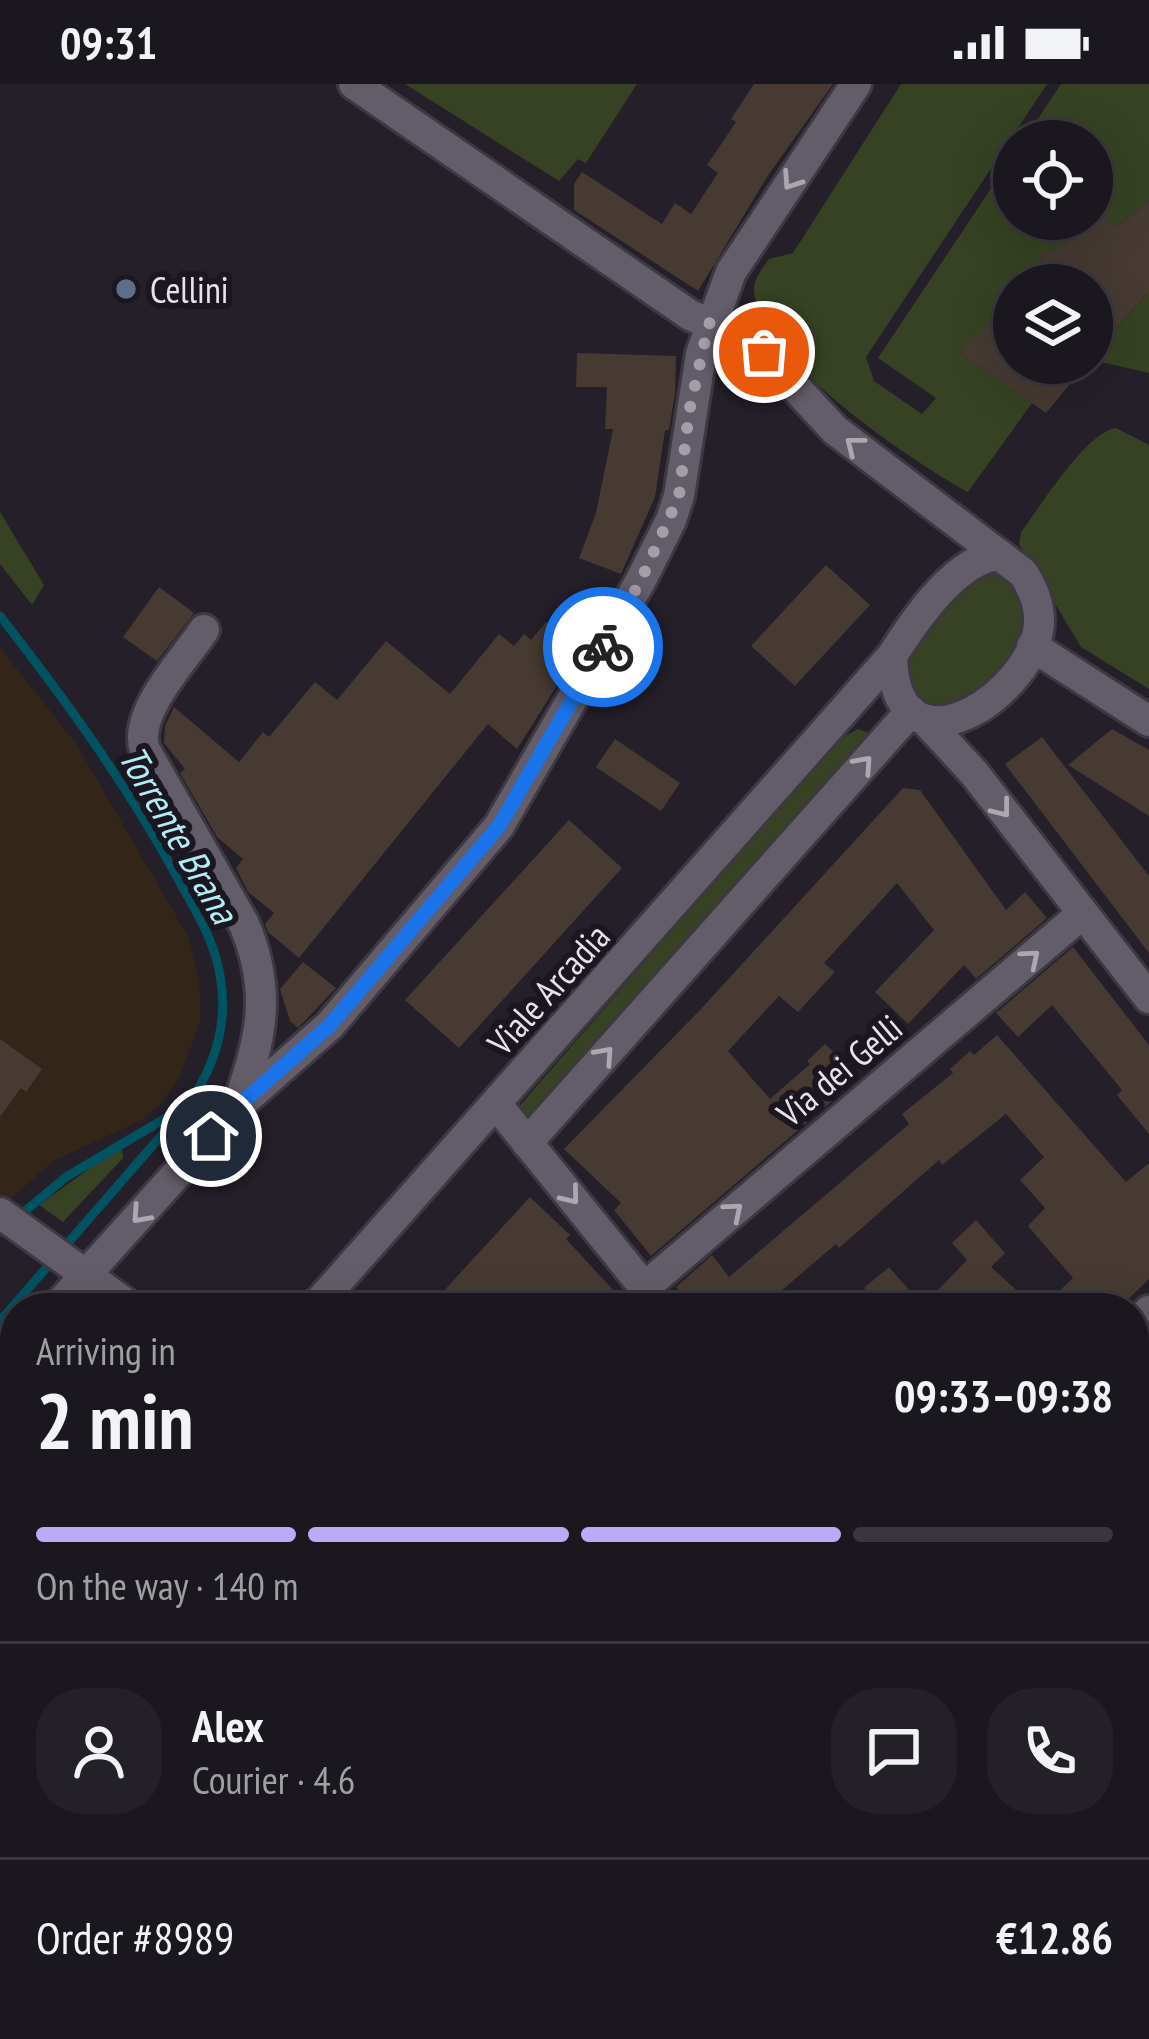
<!DOCTYPE html>
<html lang="en">
<head>
<meta charset="utf-8">
<style>
  body { margin:0; font-family:"PT Sans Narrow",sans-serif; background:#242028; color:#f1f3f6; height:100vh; display:flex; flex-direction:column; font-size:45px; white-space:nowrap }
  * { box-sizing:border-box; margin:0 }
  p { font-size:39px; color:#a09fa4 }
  .icon { flex:none; width:66px; height:66px; fill:none; stroke:currentColor; stroke-width:2; stroke-linecap:round; stroke-linejoin:round }
  .map { position:relative; flex:1; overflow:hidden }
  .details { position:absolute; left:0px; top:1209px; width:1149px; height:747px; display:flex; flex-direction:column; background:#1b171f; border-radius:48px 48px 0 0; box-shadow:0 12px 48px #0002,0 0 0 3px #39363d }
  .details>* { flex:none }
  .tools { position:absolute; left:993px; top:36px; display:grid; gap:24px }
  .tools a { display:grid; place-items:center; width:120px; height:120px; border-radius:50%; background:#1b171f; box-shadow:0 12px 48px #0002,0 0 0 3px #39363d; font-size:60px }
  .pin { position:absolute; display:grid; place-items:center; width:102px; height:102px; color:#fff; margin:-51px; border:6px solid #fff; border-radius:50%; box-shadow:0 3px 12px #0007 }
  .courier { position:absolute; display:grid; place-items:center; width:120px; height:120px; margin:-60px; border:9px solid #1a73e8; border-radius:50%; background:#fff; color:#222; box-shadow:0 3px 15px #0007 }
  .overview em { font-style:normal; font-weight:700 }
  .overview div { display:flex; flex-direction:column-reverse }
  .overview { display:flex; align-items:center; justify-content:space-between; height:204px; padding:0 36px }
  h1 { font-size:78px; font-weight:700; line-height:90px }
  .bar { display:grid; grid-template-columns:repeat(4,1fr); gap:18px 12px; align-content:center; height:144px; padding:0 36px }
  .bar i { height:15px; border-radius:9px; background:#39363d }
  .bar .selected { background:#b9abf7 }
  .bar p { grid-column:span 4 }
  .line { display:flex; align-items:center; gap:30px; padding:0 36px; border-top:3px solid #39363d }
  .line div { flex:1 }
  .round { display:grid; place-items:center; flex:none; width:126px; height:126px; border-radius:48px; background:#242028 }
  .status { display:flex; justify-content:space-between; align-items:center; height:84px; padding:0 60px; background:#1b171f; direction:ltr }
  .status svg { height:33px; fill:currentColor }
  .map>svg:first-child { display:block }
  .industrial { fill:#342519 }
  .green { fill:#364223 }
  .lines { fill:none; stroke-linecap:round; stroke-linejoin:round }
  .stream { stroke:#005360; stroke-width:9 }
  .building { fill:#463a33 }
  .minor-casing { stroke:#3d3942; stroke-width:36 }
  .minor { stroke:#635d69; stroke-width:30 }
  .oneway { stroke:#aca7b0 }
  .done { stroke:#a39ea7; stroke-width:12; stroke-dasharray:0 21.6 }
  .route { stroke:#1a73e8; stroke-width:15 }
  .service-dot { fill:#5c6f8a; stroke:#1b1620; stroke-width:4.5 }
  .labels { text-anchor:middle; dominant-baseline:central; stroke-width:12; stroke-linejoin:round; paint-order:stroke }
  .poi-label { font-size:36px; fill:#e7e3eb; stroke:#1b1620; text-anchor:start }
  .street-label { font-size:36px; fill:#e7e3eb; stroke:#1b1620 }
  .water-label { font-size:39px; font-style:italic; fill:#b2ecf8; stroke:#1b1620 }
</style>
</head>
<body>
<div class="status"><b>09:31</b><svg viewBox="0 0 49 12"><path d="M0 12V9h3v3zM5 12V6h3v6zM10 12V3h3v9zM15 12V0h3v12zM26 1h20v11H26zM47 4h2v5h-2z"/></svg></div>
<div class="map">
<svg width="1149" height="1955" viewBox="0 0 1149 1955">
  <rect width="100%" height="100%" fill="#241f29"/>
  <path class="industrial" d="M0,564l75,94 114,196 10,41 2,41 -21,55 -17,27 -21,18 -89,41 -53,48z"/>
  <path class="green" d="M405,0h232l-51,79 -8,-4 -19,22z
    M901,0h146l-181,273 8,24 48,33 14,-16 -58,-40 136,-204v65h78v-78h-69l38,-57h88v118l-34,25 -62,25 -7,-2 -18,35h-14v9l-5,-1 -12,24 -38,35 73,51 -64,89c-58,-32 -206,-131 -214,-200 -1,-13 8,-23 15,-33l24,-6z
    M1149,207v82l-57,-13 4,-8z
    M1116,344l33,17v244l-68,-42 -62,-103 2,-12c19,-25 65,-100 95,-104z
    M0,428l44,73 -12,20 -32,-41z
    M996,484l22,15c3,12 8,26 7,38 -5,47 -55,92 -102,81l-20,-24c8,-43 55,-91 93,-110z
    M858,645l15,5 -348,395 -7,-17 3,-8 318,-365z
    M118,1064h4l1,10 -60,64 -24,-17z
    M1149,1589v92l-15,1v-67z
    M262,1941h47l17,14h-70z
    M778,1941h183l-14,14h-17l-9,-7 -6,7h-148z"/>
  <g class="lines">
    <path class="stream" d="M0,532c65,83 125,166 176,259 17,32 38,63 44,100 9,48 -5,91 -32,130l-188,216
      M0,1148l66,-55 112,-66"/>
  </g>
  <path class="building" d="M754,0h79l-66,93 -69,114 -124,-81v-26l8,-12 80,52 13,-21 16,11 27,-41 -11,-8 29,-43 -5,-3z
    M1149,118v89l-57,65v-71h-64l18,-35 7,2 52,-36 10,11z
    M1014,215v64h73l-41,50 -87,-61z
    M577,269l99,3 -1,38 -6,36h-4l-10,67 -34,77 -42,-16 17,-45 17,-84h-8l2,-42h-31z
    M826,481l44,40 -75,81 -44,-40z
    M159,503l35,26 -37,48 -34,-24z
    M546,538l32,28 -24,30 4,4 -41,65 -29,-25 -189,234 -31,-26 -3,-8 9,-11 -26,-21 -12,-24 7,-9 -26,-22 -37,-64 5,-4 -21,-26 1,-17 9,-19 65,55 24,-30 6,5 46,-55 22,18 49,-59 64,53 49,-60 15,12 10,-12 7,6z
    M1112,645l37,21v66l-81,-51z
    M1042,653l107,139v77l-144,-189z
    M615,655l65,44 -19,28 -65,-44z
    M903,704l17,2 86,120 19,-18 22,26 -71,61 -12,-14 -56,59 -33,-32 59,-62 -37,-47 -73,80 11,9 -37,40 -19,-16 -51,55 42,48 40,-35 -3,-3 18,-17 35,33 -209,179 -37,-46 7,-7 -57,-54 137,-140z
    M569,736l53,48 -163,180 -54,-48z
    M1073,863l76,98v89l-32,-39 5,-5 -70,-85 -34,32 -22,-24z
    M303,878l33,26 -38,40 -8,-7 -10,-32z
    M997,951l129,147 23,-19v116l-30,29h-78l32,-30 -45,-52 17,-18 -25,-28 24,-23 -38,-43 -64,51 -3,-5 -100,88 -3,-4 -75,64h-69l-16,-21 36,-32 17,22 180,-153 -7,-10 51,-41 -3,-4 20,-18 4,4z
    M0,955l42,30 -16,23 -5,-4 -21,29z
    M530,1113l40,38 -4,4 64,69h-202z
    M976,1136l29,33 -14,14 45,41h-92l-12,-12 35,-36 -15,-17z
    M889,1183l36,41h-43l-18,-20z"/>
  <g class="lines">
    <defs>
      <path id="minor" d="M354,0l336,231 65,29 80,86 188,143c12,18 20,41 14,63 -21,71 -142,140 -145,20 22,-35 64,-98 108,-101
        M204,546c-20,30 -72,84 -59,120l99,174c29,68 17,117 -7,183
        M1032,562l117,75
        M925,636l49,53 175,225
        M497,1021l164,203
        M527,1059l384,-432
        M0,1129l132,95
        M645,1203l438,-374
        M56,1224l181,-201 93,-82 169,-199 142,-246 30,-60 8,-24 22,-142 30,-82 125,-188
        M314,1224l578,-652
        M1134,1242l15,-15
        M0,1287l15,-17
        M0,1575l15,-17
        M1134,1692l15,-2
        M1134,1800l15,44
        M1134,1930l15,14
        M592,1955l10,-14"/>
    </defs>
    <use href="#minor" class="minor-casing"/>
    <use href="#minor" class="minor"/>
  </g>
  <defs><path id="oneway-chevron" d="M-2-3.5L2.5 0L-2 3.5" fill="none" stroke-width="1.6" stroke-linecap="round" stroke-linejoin="round" transform="scale(3)"/></defs>
  <g class="oneway">
    <use href="#oneway-chevron" transform="translate(791 97) rotate(124)"/>
    <use href="#oneway-chevron" transform="translate(854 361) rotate(-142)"/>
    <use href="#oneway-chevron" transform="translate(864 680) rotate(-48)"/>
    <use href="#oneway-chevron" transform="translate(1002 725) rotate(52)"/>
    <use href="#oneway-chevron" transform="translate(1031 874) rotate(-40)"/>
    <use href="#oneway-chevron" transform="translate(605 971) rotate(-48)"/>
    <use href="#oneway-chevron" transform="translate(571 1112) rotate(51)"/>
    <use href="#oneway-chevron" transform="translate(734 1127) rotate(-40)"/>
    <use href="#oneway-chevron" transform="translate(140 1131) rotate(132)"/>
  </g>
  <g class="lines">
    <path class="done" d="M603,563l38,-67 38,-84 10,-84 20,-89 55,29"/>
    <path class="route" d="M211,1052l26,-29 93,-82 169,-199 104,-179"/>
  </g>
  <circle class="service-dot" cx="126" cy="205" r="12"/>
  <g class="labels">
    <g class="poi-label">
      <text x="150" y="205">Cellini</text>
    </g>
    <g class="street-label">
      <text transform="translate(548 905) rotate(-48)">Viale Arcadia</text>
      <text transform="translate(839 986) rotate(-40)">Via dei Gelli</text>
    </g>
    <g class="water-label">
      <text transform="translate(179 750) rotate(60)">Torrente Brana</text>
    </g>
  </g>
</svg>
<div class="tools">
<a><svg class="icon" aria-label="locate" viewBox="0 0 24 24"><circle cx="12" cy="12" r="6"/><path d="M12 2v4M12 18v4M2 12h4M18 12h4"/></svg></a>
<a><svg class="icon" aria-label="layers" viewBox="0 0 24 24"><path d="M12 4l9 5-9 5-9-5zM3 14l9 5 9-5"/></svg></a>
</div>
<div class="pin" style="left:764px;top:268px;background:#ea580c"><svg class="icon" aria-label="bag" viewBox="0 0 24 24"><path d="M5 8h14l-1 12H6zM9 8a3 3 0 0 1 6 0"/></svg></div>
<div class="pin" style="left:211px;top:1052px;background:#1f2937"><svg class="icon" aria-label="home" viewBox="0 0 24 24"><path d="M3 11l9-7 9 7M6 9v11h12V9"/></svg></div>
<div class="courier" style="left:603px;top:563px"><svg class="icon" aria-label="bike" viewBox="0 0 24 24"><circle cx="6" cy="16" r="4"/><circle cx="18" cy="16" r="4"/><path d="M6 16l4-8h5l3 8M10 8l3 8H6M13 5h3"/></svg></div>
<section class="details">
<div class="overview"><div><h1>2 min</h1><p>Arriving in</p></div><em>09:33–09:38</em></div>
<div class="bar"><i class="selected"></i><i class="selected"></i><i class="selected"></i><i></i><p>On the way · 140 m</p></div>
<div class="line" style="height:216px"><a class="round"><svg class="icon" aria-label="person" viewBox="0 0 24 24"><circle cx="12" cy="8" r="4"/><path d="M4 21q1-7 8-7t8 7"/></svg></a><div><b>Alex</b><p>Courier · 4.6</p></div><a class="round"><svg class="icon" aria-label="chat" viewBox="0 0 24 24"><path d="M4 5h16v11H9l-5 4z"/></svg></a><a class="round"><svg class="icon" aria-label="phone" viewBox="0 0 24 24"><path d="M5 4h4l2 5-3 2q2 4 5 5l2-3 5 2v4C11 20 4 13 5 4z"/></svg></a></div>
<div class="line" style="height:156px"><div>Order #8989</div><b>€12.86</b></div>
</section>
</div>
</body>
</html>
